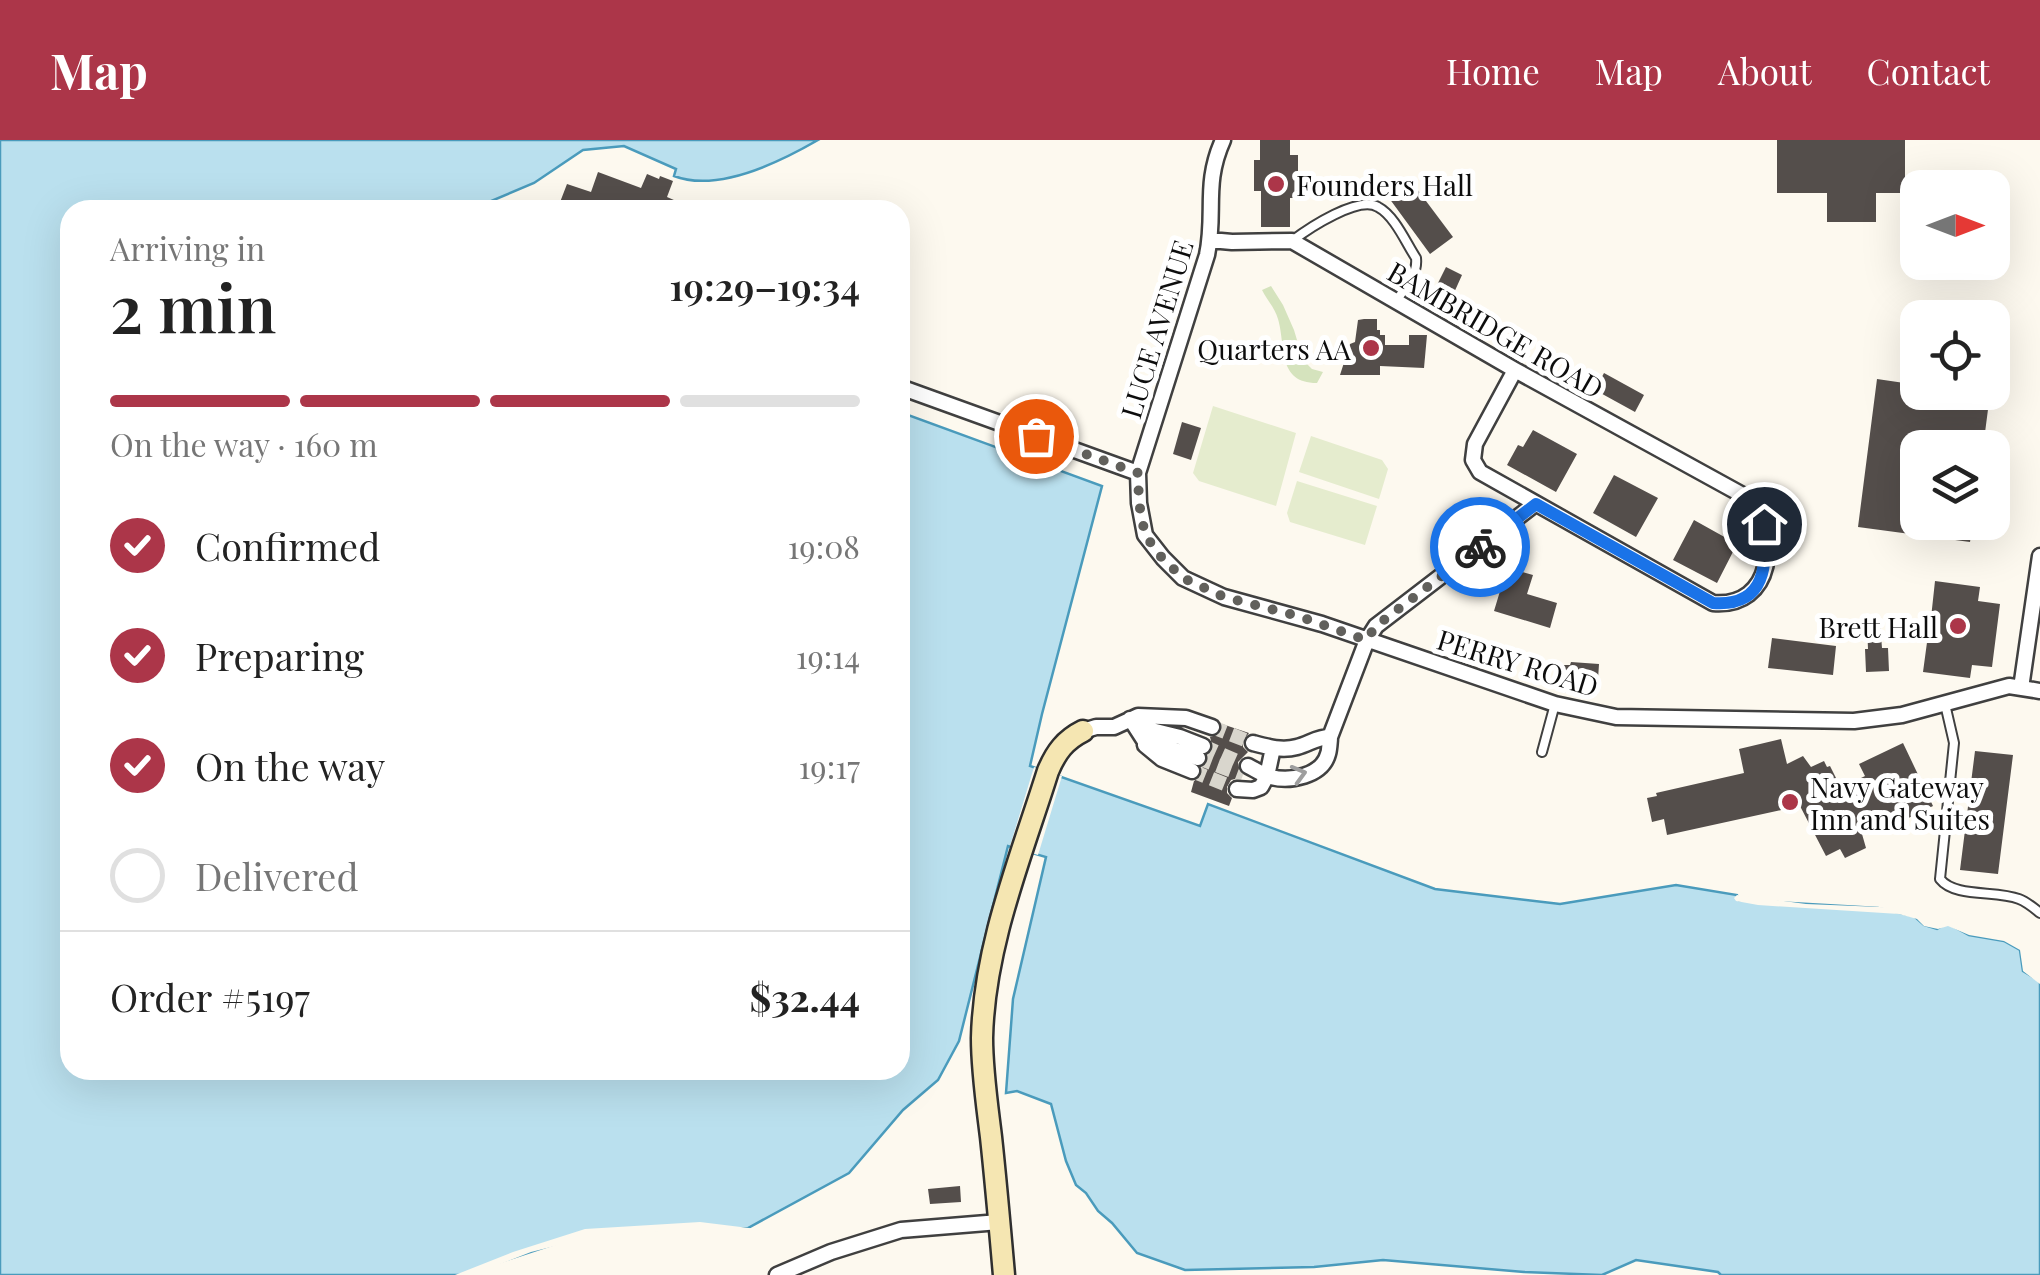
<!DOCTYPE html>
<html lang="en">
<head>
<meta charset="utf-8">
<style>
  body { margin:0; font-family:"Playfair Display",serif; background:#f6f6f6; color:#222; height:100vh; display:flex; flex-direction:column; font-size:38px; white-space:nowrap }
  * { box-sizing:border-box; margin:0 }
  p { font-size:32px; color:#767676 }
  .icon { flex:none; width:55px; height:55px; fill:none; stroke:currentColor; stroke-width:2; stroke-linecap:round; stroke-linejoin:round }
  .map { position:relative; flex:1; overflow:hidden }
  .details { position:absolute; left:60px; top:60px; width:850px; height:880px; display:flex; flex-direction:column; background:#fff; border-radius:30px; box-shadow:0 10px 40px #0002 }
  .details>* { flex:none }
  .needle { width:65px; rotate:90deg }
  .fabs { position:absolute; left:1900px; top:30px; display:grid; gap:20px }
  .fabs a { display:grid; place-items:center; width:110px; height:110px; border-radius:20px; background:#fff; box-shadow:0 10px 40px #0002; font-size:50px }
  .pin { position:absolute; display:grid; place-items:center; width:85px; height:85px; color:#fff; margin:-42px; border:5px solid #fff; border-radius:50%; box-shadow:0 2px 10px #0007 }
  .courier { position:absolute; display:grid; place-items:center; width:100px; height:100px; margin:-50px; border:8px solid #1a73e8; border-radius:50%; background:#fff; color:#222; box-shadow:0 2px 12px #0007 }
  .summary em { font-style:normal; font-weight:600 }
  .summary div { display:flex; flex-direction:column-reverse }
  .summary { display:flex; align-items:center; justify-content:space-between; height:170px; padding:0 50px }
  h1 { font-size:65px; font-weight:600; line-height:75px }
  .bar { display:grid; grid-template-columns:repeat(4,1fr); gap:15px 10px; align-content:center; height:120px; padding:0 50px }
  .bar i { height:12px; border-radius:8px; background:#e0e0e0 }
  .bar .current { background:#ac3649 }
  .bar p { grid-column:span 4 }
  .line { display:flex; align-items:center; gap:25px; padding:0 50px; border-top:2px solid #e0e0e0 }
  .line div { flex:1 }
  ol { padding:0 50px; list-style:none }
  li { display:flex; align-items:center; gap:30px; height:110px }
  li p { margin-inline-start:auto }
  li .icon { padding:10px; border-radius:50%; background:#ac3649; color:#fff; stroke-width:4 }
  li:last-child { color:#767676 }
  li i { width:55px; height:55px; border:5px solid #e0e0e0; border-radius:50% }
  header { display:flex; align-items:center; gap:60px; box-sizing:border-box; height:140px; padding:0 50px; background:#ac3649; color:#fff }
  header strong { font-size:48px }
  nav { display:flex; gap:55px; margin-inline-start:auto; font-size:35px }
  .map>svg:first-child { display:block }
  .green { fill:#d5e3bd }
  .pitch { fill:#e5ecce }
  .water { fill:#bae0ee; stroke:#4a9bbc; stroke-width:2.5 }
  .pier { fill:#fdf9ef }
  .building { fill:#544e4b }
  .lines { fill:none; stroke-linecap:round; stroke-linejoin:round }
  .street-tunnel { stroke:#d9d6cd; stroke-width:14; stroke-dasharray:14 7; stroke-linecap:butt }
  .lane-casing { stroke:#404040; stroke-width:12 }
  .street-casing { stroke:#404040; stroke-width:19 }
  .secondary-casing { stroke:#2f2f2f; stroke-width:25 }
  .lane { stroke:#fff; stroke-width:8 }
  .street { stroke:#fff; stroke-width:14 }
  .secondary { stroke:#f5e6b2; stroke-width:20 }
  .oneway { stroke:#9e9e9e }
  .done { stroke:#61605c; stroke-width:10; stroke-dasharray:0 18 }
  .route { stroke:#1a73e8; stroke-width:12 }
  .poi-dot { fill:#ac3649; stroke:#fff; stroke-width:4 }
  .labels { text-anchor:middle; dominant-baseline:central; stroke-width:10; stroke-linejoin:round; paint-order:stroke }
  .poi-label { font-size:28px; fill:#0d0d0d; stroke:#fff; text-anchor:start }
  .street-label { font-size:28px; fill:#0d0d0d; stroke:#fff }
</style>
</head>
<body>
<header>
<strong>Map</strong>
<nav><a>Home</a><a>Map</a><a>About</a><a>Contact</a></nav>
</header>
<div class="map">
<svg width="2040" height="1135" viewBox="0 0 2040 1135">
  <rect width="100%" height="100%" fill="#fdf9ef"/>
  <path class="green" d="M1271,146l12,19 11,25 9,30 9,9 11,3 -6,11c-40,0 -31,-37 -39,-64 -3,-11 -11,-19 -16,-29z"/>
  <path class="pitch" d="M1213,266l83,27 -20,73 -77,-25 -6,-8z
    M1311,296l71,24 6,9 -9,30 -80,-27z
    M1297,341l80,25 -12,39 -75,-23 -3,-9z"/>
  <path class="water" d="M0,0h818c-38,22 -100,53 -144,36l2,-7 -52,-23 -41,4 -49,33 -64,27h-400v860h830v-658l202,74 -60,228 -12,52 170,60 8,-22 227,85 125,15 116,-19 61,10 2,5 139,8 36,8 10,9 13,4 10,-6 22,12 35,6 16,9 3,21 17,10v294h-319l-3,-3 -82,-12 -34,15 -78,-3 -141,-12 -69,7 -129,3 -48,-17 -25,-30 -14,-12 -12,-18 -10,-8 -10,-24 -15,-57 -34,-13 -11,2 7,-94 33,-142 -38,-11 -49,195 -21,39 -35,30 -54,63 -101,55 -154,3 -133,44h-461z"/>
  <path class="pier" d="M1034,627l28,9 -24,79 -28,-9z
    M1737,755l69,9 98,4 17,7 6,6 10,3 13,-5 21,11 35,6 17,10 5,22 12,7v9l-17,-13 -3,-21 -16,-9 -35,-6 -21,-9 -10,3 -14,-3 -7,-7 -18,-5 -141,-9 -22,-4 -2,-3z
    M700,1082l57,7 -5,2h-83l-74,5 -64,16 -59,23h-17l58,-23 72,-23z"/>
  <path class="building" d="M1260,0h30v15h8v43h-8v29h-29v-36h-7v-31h6z
    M1777,0h128v53h-29v29h-49v-29h-50z
    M598,32l43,16 6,-14 12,5 1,-3 13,5 -6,16 30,13h-140l10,-26 24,8z
    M1411,41l42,56 -23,17 -41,-56z
    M1446,127l16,8 -9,20 -17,-8z
    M1364,179h13v11h3v5h5v10h24v-10h18l-3,33 -44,-2v9h-40l10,-31 5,-2 3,-22z
    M1604,233l40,22 -9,17 -40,-22z
    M1877,239l41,6v7l72,2 -7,54h-65v74h55l-3,20 -112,-15z
    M1182,282l19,6 -10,32 -18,-6z
    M1533,290l44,24 -21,38 -49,-27 11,-20 5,2z
    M1614,335l44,23 -22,39 -43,-24z
    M1694,380l43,24 -20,39 -44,-23z
    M1507,428l26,7 -6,19 30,9 -7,25 -56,-17z
    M1935,441l45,6 -2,14 22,3 -8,63 -20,-2 -2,13 -47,-6 5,-37 -11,-1 2,-17 12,1z
    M1880,484l2,24h6l1,23 -23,1 -1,-23h3l-1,-24z
    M1772,498l64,8 -3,29 -65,-7z
    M1571,522l28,2 -2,31 -36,-3 2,-27h7z
    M1222,584l27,9 -6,8v6l5,5 -10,10 2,11 -1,5 -8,2 -4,7v6l5,5 -3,8 -38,-14 3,-11 7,-5 1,-8 6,-6v-7l5,-6 -3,-12 10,-3z
    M1781,599l6,25 16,-8 8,11 13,-6 3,6 3,-1 11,22 24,-12 -6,-12 44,-21 30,63 -43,21 -6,-11 -24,11 6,21 -21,10 -5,-9 -14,7 -26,-50 -133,29 -3,-16 -12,3 -5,-24 10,-2 -1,-3 88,-20 -5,-24z
    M1975,611l38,4 -15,119 -38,-4z
    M960,1046l1,16 -31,2 -2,-15z"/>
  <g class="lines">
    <path class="street-tunnel" d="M1212,587l41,16
      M1203,606l45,20
      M1198,618l45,17
      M1192,631l45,18"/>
    <defs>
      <path id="lane" d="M1292,101c17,-13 67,-46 86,-34 17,9 28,36 38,51 2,17 -11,30 -20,43
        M1945,564l9,39 -14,136c15,19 56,11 79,20 8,3 15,9 21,14
        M1542,612l13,-48"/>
      <path id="street" d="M1223,0c-20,44 -7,73 -16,115l-69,218 1,30 6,32 18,23 20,20 41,19 98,27 233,80 61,13 238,4 48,-6 107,-29 31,5
        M1210,100l22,2 60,-1 223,129 233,128c32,37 26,110 -35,105l-233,-131 -7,-12 2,-16 40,-74
        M900,247l238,86
        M2021,548l19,-132
        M1130,579l5,7 45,11 23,9
        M1135,586l9,14 54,18
        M1083,591l13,-4h18l24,-11 48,2 26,9
        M1253,603c15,4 29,8 44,4 12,-3 20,-10 33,-10
        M1145,605l17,14 30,12
        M1248,626c8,4 15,9 23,11 19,5 51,-1 57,-23 1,-2 2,-14 2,-17l37,-97 9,-14 159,-122
        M1237,649l16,1 8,-3 6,-11 6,-28
        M777,1135l54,-23 70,-22 98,-8"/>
      <path id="secondary" d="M1004,1135c-4,-46 -8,-92 -13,-138 -4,-33 -9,-66 -9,-99 2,-92 39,-181 66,-267 8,-19 17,-31 35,-40"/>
    </defs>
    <use href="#lane" class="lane-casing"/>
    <use href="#street" class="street-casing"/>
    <use href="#secondary" class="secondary-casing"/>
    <use href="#lane" class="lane"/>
    <use href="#street" class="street"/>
    <use href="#secondary" class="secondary"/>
  </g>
  <defs><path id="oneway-chevron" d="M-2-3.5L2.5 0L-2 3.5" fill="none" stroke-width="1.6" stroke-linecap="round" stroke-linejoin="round" transform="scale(2.5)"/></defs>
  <use class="oneway" href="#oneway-chevron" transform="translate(1299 634) rotate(-16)"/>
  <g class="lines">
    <path class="done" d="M1036,296l102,37 1,30 6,32 17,23 21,20 41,19 74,19 68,24 10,-14 104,-79"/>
    <path class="route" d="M1480,407l56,-43 177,99c54,4 54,-39 51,-79"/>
  </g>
  <g class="poi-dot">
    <circle cx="1276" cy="44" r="10"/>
    <circle cx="1371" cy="208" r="10"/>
    <circle cx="1958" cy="486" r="10"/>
    <circle cx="1790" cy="662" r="10"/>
  </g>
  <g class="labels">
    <g class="poi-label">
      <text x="1296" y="44">Founders Hall</text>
      <text x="1351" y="208" text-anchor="end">Quarters AA</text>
      <text x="1938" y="486" text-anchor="end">Brett Hall</text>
      <text x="1810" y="646">Navy Gateway<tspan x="1810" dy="32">Inn and Suites</tspan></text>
    </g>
    <g class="street-label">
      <text transform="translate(1156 189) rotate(-73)">LUCE AVENUE</text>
      <text transform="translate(1496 189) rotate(30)">BAMBRIDGE ROAD</text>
      <text transform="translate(1518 522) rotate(17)">PERRY ROAD</text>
    </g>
  </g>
</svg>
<div class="fabs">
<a><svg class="needle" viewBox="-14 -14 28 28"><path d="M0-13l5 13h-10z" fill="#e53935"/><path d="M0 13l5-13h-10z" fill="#767676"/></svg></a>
<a><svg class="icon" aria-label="locate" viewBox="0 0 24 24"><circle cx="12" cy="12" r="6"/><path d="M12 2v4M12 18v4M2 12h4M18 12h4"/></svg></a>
<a><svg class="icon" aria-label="layers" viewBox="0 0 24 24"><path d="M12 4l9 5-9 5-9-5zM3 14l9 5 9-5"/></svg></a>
</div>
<div class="pin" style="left:1036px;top:296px;background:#ea580c"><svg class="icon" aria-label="bag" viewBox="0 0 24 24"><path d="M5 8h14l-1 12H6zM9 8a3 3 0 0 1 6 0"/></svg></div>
<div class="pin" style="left:1764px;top:384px;background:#1f2937"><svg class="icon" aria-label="home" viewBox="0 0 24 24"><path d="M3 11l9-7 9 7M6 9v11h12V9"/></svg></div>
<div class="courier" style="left:1480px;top:407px"><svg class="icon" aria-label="bike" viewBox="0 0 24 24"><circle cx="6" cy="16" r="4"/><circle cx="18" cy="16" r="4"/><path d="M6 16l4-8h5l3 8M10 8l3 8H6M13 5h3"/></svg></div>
<section class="details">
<div class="summary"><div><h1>2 min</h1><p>Arriving in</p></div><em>19:29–19:34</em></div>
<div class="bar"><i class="current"></i><i class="current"></i><i class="current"></i><i></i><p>On the way · 160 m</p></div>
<ol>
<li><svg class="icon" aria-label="check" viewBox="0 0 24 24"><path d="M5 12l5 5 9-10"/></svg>Confirmed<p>19:08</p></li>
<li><svg class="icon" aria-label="check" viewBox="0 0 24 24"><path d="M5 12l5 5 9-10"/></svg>Preparing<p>19:14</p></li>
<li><svg class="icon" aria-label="check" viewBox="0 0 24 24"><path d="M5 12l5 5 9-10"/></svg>On the way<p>19:17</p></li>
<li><i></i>Delivered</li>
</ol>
<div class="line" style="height:130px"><div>Order #5197</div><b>$32.44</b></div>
</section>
</div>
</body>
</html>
